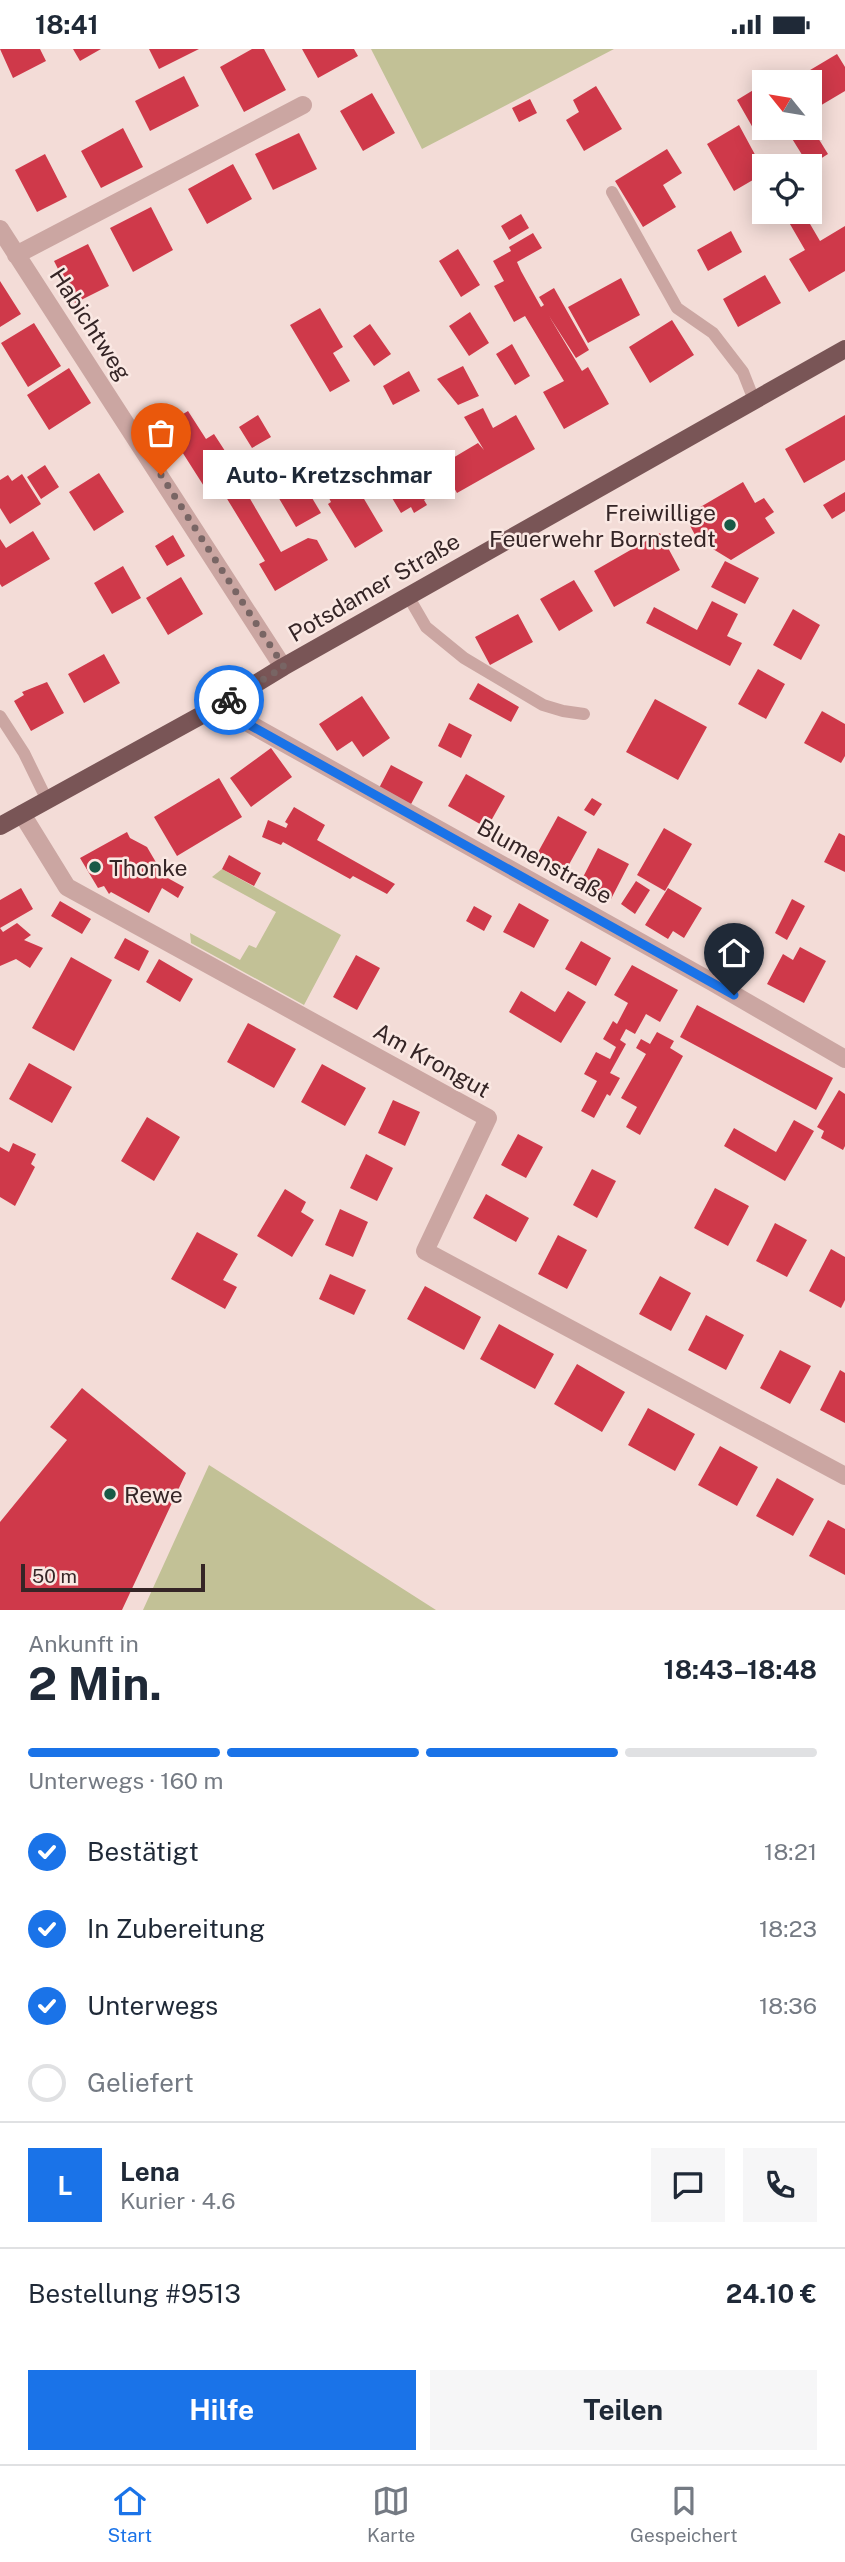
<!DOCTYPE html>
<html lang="de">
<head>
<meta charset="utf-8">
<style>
  body { margin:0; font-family:"Public Sans",sans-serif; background:#f6f6f7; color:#1f2937; height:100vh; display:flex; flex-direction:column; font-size:26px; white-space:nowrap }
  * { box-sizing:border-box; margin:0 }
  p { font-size:23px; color:#747a83 }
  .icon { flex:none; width:38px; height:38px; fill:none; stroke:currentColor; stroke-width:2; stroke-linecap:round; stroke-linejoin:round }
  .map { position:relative; height:1561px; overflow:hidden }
  .details { display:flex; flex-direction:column; background:#fff; flex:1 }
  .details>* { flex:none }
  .needle { width:46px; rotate:300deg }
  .fabs { position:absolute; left:752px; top:21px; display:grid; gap:14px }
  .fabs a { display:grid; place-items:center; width:70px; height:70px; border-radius:0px; background:#fff; box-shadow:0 4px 18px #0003; font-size:35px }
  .scale { position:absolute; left:21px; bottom:18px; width:184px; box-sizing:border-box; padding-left:7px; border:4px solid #352526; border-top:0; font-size:19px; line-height:24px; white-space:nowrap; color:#352526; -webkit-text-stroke:5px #fae8e3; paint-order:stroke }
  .pin { position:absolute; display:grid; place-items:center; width:60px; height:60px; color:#fff; margin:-72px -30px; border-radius:50% 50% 50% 0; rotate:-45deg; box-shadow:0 0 7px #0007 }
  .pin .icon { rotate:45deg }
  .courier { position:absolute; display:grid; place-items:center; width:70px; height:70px; margin:-35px; border:5px solid #1a73e8; border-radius:50%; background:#fff; color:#222; box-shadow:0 2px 9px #0007 }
  .bubble { position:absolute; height:49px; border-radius:0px; background:#fff; box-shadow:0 4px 18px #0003; font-size:23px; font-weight:700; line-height:49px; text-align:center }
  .headline em { font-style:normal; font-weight:700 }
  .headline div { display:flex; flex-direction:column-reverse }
  .headline { display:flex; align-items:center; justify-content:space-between; height:119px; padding:0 28px }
  h1 { font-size:46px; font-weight:700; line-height:52px }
  .bar { display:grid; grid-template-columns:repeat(4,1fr); gap:10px 7px; align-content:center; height:84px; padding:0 28px }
  .bar i { height:9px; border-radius:5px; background:#e0e1e3 }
  .bar .on { background:#1a73e8 }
  .bar p { grid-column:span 4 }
  .line { display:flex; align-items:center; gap:18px; padding:0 28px; border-top:2px solid #e0e1e3 }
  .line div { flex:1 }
  .round { display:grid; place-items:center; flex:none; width:74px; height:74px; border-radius:0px; background:#f6f6f7 }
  ol { padding:0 28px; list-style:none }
  li { display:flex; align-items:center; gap:21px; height:77px }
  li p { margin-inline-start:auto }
  li .icon { padding:7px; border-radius:50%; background:#1a73e8; color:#fff; stroke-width:4 }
  li:last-child { color:#747a83 }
  li i { width:38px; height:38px; border:4px solid #e0e1e3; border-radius:50% }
  .button { display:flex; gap:14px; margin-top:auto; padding:14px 28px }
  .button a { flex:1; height:80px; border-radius:0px; background:#1a73e8; color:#fff; font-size:28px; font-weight:700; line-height:80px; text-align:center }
  .button a+a { background:#f6f6f7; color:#1f2937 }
  .status { display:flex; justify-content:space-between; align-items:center; height:49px; padding:0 35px; background:#fff; direction:ltr }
  .status svg { height:19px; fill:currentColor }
  .menu { display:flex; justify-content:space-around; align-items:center; height:98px; border-top:2px solid #e0e1e3; background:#fff; font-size:19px; color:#747a83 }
  .menu a { display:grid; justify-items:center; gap:4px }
  .menu .on { color:#1a73e8 }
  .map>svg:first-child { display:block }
  .green { fill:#c2c196 }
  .building { fill:#cf394a }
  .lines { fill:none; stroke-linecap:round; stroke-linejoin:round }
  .service { stroke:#cba6a2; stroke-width:12 }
  .minor { stroke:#cba6a2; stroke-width:18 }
  .primary { stroke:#795556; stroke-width:18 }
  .done { stroke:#786564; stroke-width:7; stroke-dasharray:0 12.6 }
  .route { stroke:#1a73e8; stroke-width:9 }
  .poi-dot { fill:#185a46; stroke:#fae8e3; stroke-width:2.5 }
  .labels { text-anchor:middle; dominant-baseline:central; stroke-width:5; stroke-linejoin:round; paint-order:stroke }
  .street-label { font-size:23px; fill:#352526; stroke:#fae8e3 }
  .poi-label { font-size:23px; fill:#352526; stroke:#fae8e3; text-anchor:start }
</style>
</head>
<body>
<div class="status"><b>18:41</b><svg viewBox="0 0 49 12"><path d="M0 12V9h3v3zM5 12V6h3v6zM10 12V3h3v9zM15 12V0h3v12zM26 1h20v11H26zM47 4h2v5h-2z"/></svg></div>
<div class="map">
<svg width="845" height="1561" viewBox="0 0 845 1561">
  <rect width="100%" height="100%" fill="#f3dcd7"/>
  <path class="green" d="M371,0h243l-192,100z
    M222,820l119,66 -37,70 -113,-62 -1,-10 50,27 9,-15 7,3 20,-36 -64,-35z
    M209,1416l227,145h-293z"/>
  <path class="building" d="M0,0h40l6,12 -33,17z
    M73,0h28l-21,12z
    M149,0h50l-40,20z
    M252,0h12l22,41 -42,22 -24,-45z
    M302,0h52l4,7 -40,22z
    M837,5l8,13v24l-32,19 -3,-4v-24h-14l-1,-3z
    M779,26l5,7h-17z
    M184,27l15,30 -49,25 -15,-30z
    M765,34v38l-12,7 -16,-28z
    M596,37l26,43 -38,22 -18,-31 13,-8 -6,-12z
    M372,44l23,40 -32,18 -23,-40z
    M530,50l7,14 -18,9 -7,-14z
    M739,76l26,48 -31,18 -27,-47z
    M810,76l18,29 -19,12 -18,-29 15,-9h4z
    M123,79l20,39 -42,21 -20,-37z
    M299,84l18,36 -44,21 -18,-36z
    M667,100l15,24 -19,12 13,22 -33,20 -28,-46z
    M45,105l22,43 -30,15 -22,-42z
    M233,115l19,35 -45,25 -19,-35z
    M151,158l22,43 -40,22 -23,-44z
    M783,163h20l17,29 25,-15v45l-36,21 -20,-33 16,-9z
    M521,165l8,14 -20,12 -8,-14z
    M731,182l11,21 -34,19 -11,-21z
    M533,184l9,15 -25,14 4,9 20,36 3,-2 -5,-8 15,-9 35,62 -13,8 -27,-42 33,55 6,-4 21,37 -45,25 -21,-37 21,-11 -39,-65 -11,6 -20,-36 10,-5 -11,-20 18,-10 -2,-4z
    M88,195l21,42 -34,17 -21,-42z
    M458,200l22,36 -19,12 -22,-36z
    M765,226l16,28 -43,24 -15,-28z
    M621,229l19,37 -52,28 -20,-36z
    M0,232l21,33 -21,13z
    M320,259l23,39 -10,6 17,28 -20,11 -40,-67z
    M470,263l19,31 -20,13 -20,-30z
    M672,271l22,35 -44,28 -21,-36z
    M34,274l27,43 -33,21 -27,-44z
    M370,275l21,30 -17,12 -21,-30z
    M512,295l18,32 -15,9 -19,-31z
    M463,317l16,30 -21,9 -21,-26z
    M69,319l22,35 -42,27 -22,-35z
    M409,322l11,20 -27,14 -10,-19z
    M483,359l10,20 23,-13 19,34 -78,44 -16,-28 37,-22 6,7 -20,-33z
    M188,362l18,28 8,-5 24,37 -3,2 46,79 27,-14 9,2 11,20 -53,31 -16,-27 6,-3 -47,-77 -11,7 -42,-66z
    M258,366l13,22 -19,11 -13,-21z
    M845,366v45l-41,23 -19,-34z
    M412,414l19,32 -7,5 3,5 -13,8 -3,-6 -10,6 -22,-37 15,-8 3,4z
    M45,416l14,22 -18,12 -14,-22z
    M99,424l25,39 -30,19 -25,-39z
    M22,425l19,30 -31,20 -10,-16v-28l8,-5 4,6z
    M302,432l19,32 -25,14 -19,-32z
    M743,433l12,21 9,-5 10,14 -9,6 10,15 -44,27 -28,-17 -8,-8 -10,-19z
    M352,436l2,3 3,-1 26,44 -28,17 -27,-44 3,-2 -2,-4z
    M845,443v19l-13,8 -9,-14z
    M33,482l17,28 -48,28 -2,-3v-45l6,9z
    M660,484l20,37 -66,37 -20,-36z
    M173,486l12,21 -18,10 -12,-20z
    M725,512l34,17 -14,26 -34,-17z
    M123,517l18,32 -29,16 -18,-31z
    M181,528l22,37 -35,21 -22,-37z
    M574,531l19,31 -34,20 -19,-32z
    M712,552l26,13 -11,22 15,7 -12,23 -84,-43 8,-16 43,23z
    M793,560l27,16 -19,35 -28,-15z
    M518,565l15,28 -43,23 -15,-28z
    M104,605l16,29 -36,20 -16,-29z
    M758,620l27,15 -19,35 -28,-15z
    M47,633l17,31 -33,18 -17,-30 10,-6 -2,-3z
    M478,634l41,24 -8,15 -42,-23z
    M362,647l28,42 -27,19 -11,-16 -15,10 -18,-27z
    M655,650l52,28 -29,53 -52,-28z
    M822,662l23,13v32l-4,7 -37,-20z
    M449,674l23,12 -11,23 -23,-12z
    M271,699l21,29 -41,30 -21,-29z
    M391,716l32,17 -13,24 -32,-16z
    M466,725l39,22 -18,32 -39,-22z
    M219,729l23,39 -65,39 -23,-39z
    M592,749l10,6 -8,12 -10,-6z
    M294,758l31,18 -8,15 78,44 -8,10 -34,-18 -3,3 -67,-37 -2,3 -19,-8 6,-17 18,8 2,-4 -3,-2z
    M558,767l29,16 -21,38 -29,-16z
    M664,779l28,16 -27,47 -28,-16z
    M127,783l3,6 17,9 17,29 20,11 -6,11 -16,-10 -13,25 -38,-21 -2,2 -5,-8 -6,2 -18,-30z
    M839,784l6,3v36l-21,-10z
    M598,799l31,16 -18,35 -31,-16z
    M229,806l32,18 -7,13 -32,-17z
    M636,832l14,9 -15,24 -14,-10z
    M21,839l12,21 -33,19 3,4 14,-9 14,12 -7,5 19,8 -13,20 -14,-9 -16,7v-66z
    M668,839l34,20 -18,30 -11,-7 -5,8 -23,-14z
    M792,850l13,7 -18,34 -12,-7z
    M60,852l31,18 -9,15 -31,-18z
    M519,854l30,17 -15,28 -31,-16z
    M474,857l18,10 -8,15 -18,-10z
    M125,889l24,13 -10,20 -25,-13z
    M581,892l30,17 -15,28 -31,-17z
    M800,898l26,14 -22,42 -37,-19 16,-30 10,6z
    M356,906l24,13 -23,42 -24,-13z
    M71,908l41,23 -38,71 -42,-23z
    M159,910l34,20 -13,23 -34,-20z
    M632,916l46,25 -18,32 -14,-8 -11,20 -9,-5 -6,11 6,4 -16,29 10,5 -10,18 -3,-2 -13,24 -13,-7 16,-30 -13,-7 12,-22 14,7 6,-12 -13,-8 10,-18 4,3 11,-21 -14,-8z
    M521,942l34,21 13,-21 18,11 -25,41 -52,-31z
    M697,956l136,73 -17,32 -136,-73z
    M248,974l48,26 -22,39 -47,-26z
    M657,983l17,9 -4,7 13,8 -43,79 -14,-8 11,-20 -16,-9 25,-44 -10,-6 5,-9 9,5z
    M29,1014l43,24 -20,36 -43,-24z
    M322,1015l44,24 -21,38 -44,-24z
    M839,1041l6,4v52l-2,4 -22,-12 3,-7 -7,-4z
    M393,1051l27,12 -15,34 -27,-13z
    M147,1068l33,20 -26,44 -33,-20z
    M794,1071l20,11 -29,50 -61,-35 10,-18 42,24z
    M518,1085l25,13 -17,31 -25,-13z
    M13,1094l23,11 -5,10 4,3 -20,39 -15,-9v-50l9,5z
    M366,1105l27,14 -16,33 -27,-13z
    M592,1120l24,12 -19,37 -24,-13z
    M715,1139l34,18 -21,40 -34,-18z
    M285,1140l21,13 -5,10 13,8 -22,37 -35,-21z
    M486,1145l43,24 -13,24 -43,-24z
    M340,1160l28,13 -15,35 -28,-12z
    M775,1174l32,17 -20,37 -31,-16z
    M197,1183l41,22 -15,26 14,7 -12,22 -54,-30z
    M558,1186l29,15 -20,39 -29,-15z
    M831,1200l14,8v43l-4,8 -32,-17z
    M330,1225l36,16 -12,25 -35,-16z
    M660,1227l31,17 -20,38 -32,-17z
    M425,1237l56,31 -17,33 -57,-31z
    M706,1266l38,20 -18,35 -38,-20z
    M499,1275l55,30 -19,35 -55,-30z
    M780,1301l31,16 -21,38 -30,-16z
    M577,1315l48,28 -23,40 -48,-28z
    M840,1321l5,3v50l-25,-13z
    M82,1339l104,85 -64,137h-122v-88l67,-82 -17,-13z
    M648,1359l47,26 -20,37 -47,-26z
    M720,1397l38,21 -21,39 -39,-21z
    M777,1429l37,21 -21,37 -37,-20z
    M828,1471l17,9v46l-36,-19z"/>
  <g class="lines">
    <path class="service" d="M612,143l65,116 36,25 30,39 11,28
      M408,547l18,31 38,31 79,47 20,6 21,3
      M0,667l24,37 23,47"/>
    <path class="minor" d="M0,180l283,438
      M16,206l287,-150
      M229,651l10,18 473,264 133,77
      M22,765l45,73 421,231 -63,133 420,225"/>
    <path class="primary" d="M0,777l229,-126 54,-33 562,-318"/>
  </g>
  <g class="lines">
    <path class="done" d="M161,426l123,192 -55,33"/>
    <path class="route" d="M229,651l10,19 495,276"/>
  </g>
  <g class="poi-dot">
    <circle cx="730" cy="476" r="7"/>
    <circle cx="95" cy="818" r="7"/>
    <circle cx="110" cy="1445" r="7"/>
  </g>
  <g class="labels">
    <g class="street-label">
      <text transform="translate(91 275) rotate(57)">Habichtweg</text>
      <text transform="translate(374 538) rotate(-30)">Potsdamer Straße</text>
      <text transform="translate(545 812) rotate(29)">Blumenstraße</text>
      <text transform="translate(432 1011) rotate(29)">Am Krongut</text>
    </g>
    <g class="poi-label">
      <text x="716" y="463" text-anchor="end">Freiwillige<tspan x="716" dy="26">Feuerwehr Bornstedt</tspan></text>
      <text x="109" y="818">Thonke</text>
      <text x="124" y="1445">Rewe</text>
    </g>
  </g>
</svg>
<div class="fabs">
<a><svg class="needle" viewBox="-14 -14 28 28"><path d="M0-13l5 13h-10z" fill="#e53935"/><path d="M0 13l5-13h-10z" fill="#747a83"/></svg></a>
<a><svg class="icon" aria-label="locate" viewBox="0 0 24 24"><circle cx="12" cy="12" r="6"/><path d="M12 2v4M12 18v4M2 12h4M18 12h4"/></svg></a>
</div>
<div class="scale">50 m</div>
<div class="pin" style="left:161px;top:426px;background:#ea580c"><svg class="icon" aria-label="bag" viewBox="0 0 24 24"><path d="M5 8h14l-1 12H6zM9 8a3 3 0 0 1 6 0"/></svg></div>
<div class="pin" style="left:734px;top:946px;background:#1f2937"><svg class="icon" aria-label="home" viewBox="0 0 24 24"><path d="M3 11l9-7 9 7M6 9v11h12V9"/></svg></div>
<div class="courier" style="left:229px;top:651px"><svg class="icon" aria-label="bike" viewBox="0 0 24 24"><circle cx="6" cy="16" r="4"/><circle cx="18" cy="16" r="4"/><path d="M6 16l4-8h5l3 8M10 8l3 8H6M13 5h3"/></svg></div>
<div class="bubble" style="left:203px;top:401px;width:252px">Auto- Kretzschmar</div>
</div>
<section class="details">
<div class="headline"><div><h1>2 Min.</h1><p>Ankunft in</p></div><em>18:43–18:48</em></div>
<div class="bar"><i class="on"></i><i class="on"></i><i class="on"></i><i></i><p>Unterwegs · 160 m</p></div>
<ol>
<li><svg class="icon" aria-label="check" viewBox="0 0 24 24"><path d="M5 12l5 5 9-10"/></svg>Bestätigt<p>18:21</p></li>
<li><svg class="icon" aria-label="check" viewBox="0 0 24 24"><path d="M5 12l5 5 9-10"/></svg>In Zubereitung<p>18:23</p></li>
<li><svg class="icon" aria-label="check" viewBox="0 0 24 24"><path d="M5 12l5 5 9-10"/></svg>Unterwegs<p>18:36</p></li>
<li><i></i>Geliefert</li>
</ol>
<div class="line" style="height:126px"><b class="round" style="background:#1a73e8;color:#fff">L</b><div><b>Lena</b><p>Kurier · 4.6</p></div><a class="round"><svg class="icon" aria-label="chat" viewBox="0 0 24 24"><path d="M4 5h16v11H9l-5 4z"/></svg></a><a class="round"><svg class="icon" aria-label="phone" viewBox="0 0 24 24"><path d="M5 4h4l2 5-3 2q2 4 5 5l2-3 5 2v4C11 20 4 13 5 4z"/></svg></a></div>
<div class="line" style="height:91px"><div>Bestellung #9513</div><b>24.10 €</b></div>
<div class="button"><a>Hilfe</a><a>Teilen</a></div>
</section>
<nav class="menu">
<a class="on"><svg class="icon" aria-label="home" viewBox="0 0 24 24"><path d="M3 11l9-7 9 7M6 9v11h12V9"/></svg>Start</a>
<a><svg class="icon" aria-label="map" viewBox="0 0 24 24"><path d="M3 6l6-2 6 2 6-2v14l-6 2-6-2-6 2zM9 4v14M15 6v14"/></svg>Karte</a>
<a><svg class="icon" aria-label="saved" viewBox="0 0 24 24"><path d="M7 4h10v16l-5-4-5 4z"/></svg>Gespeichert</a>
</nav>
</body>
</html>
